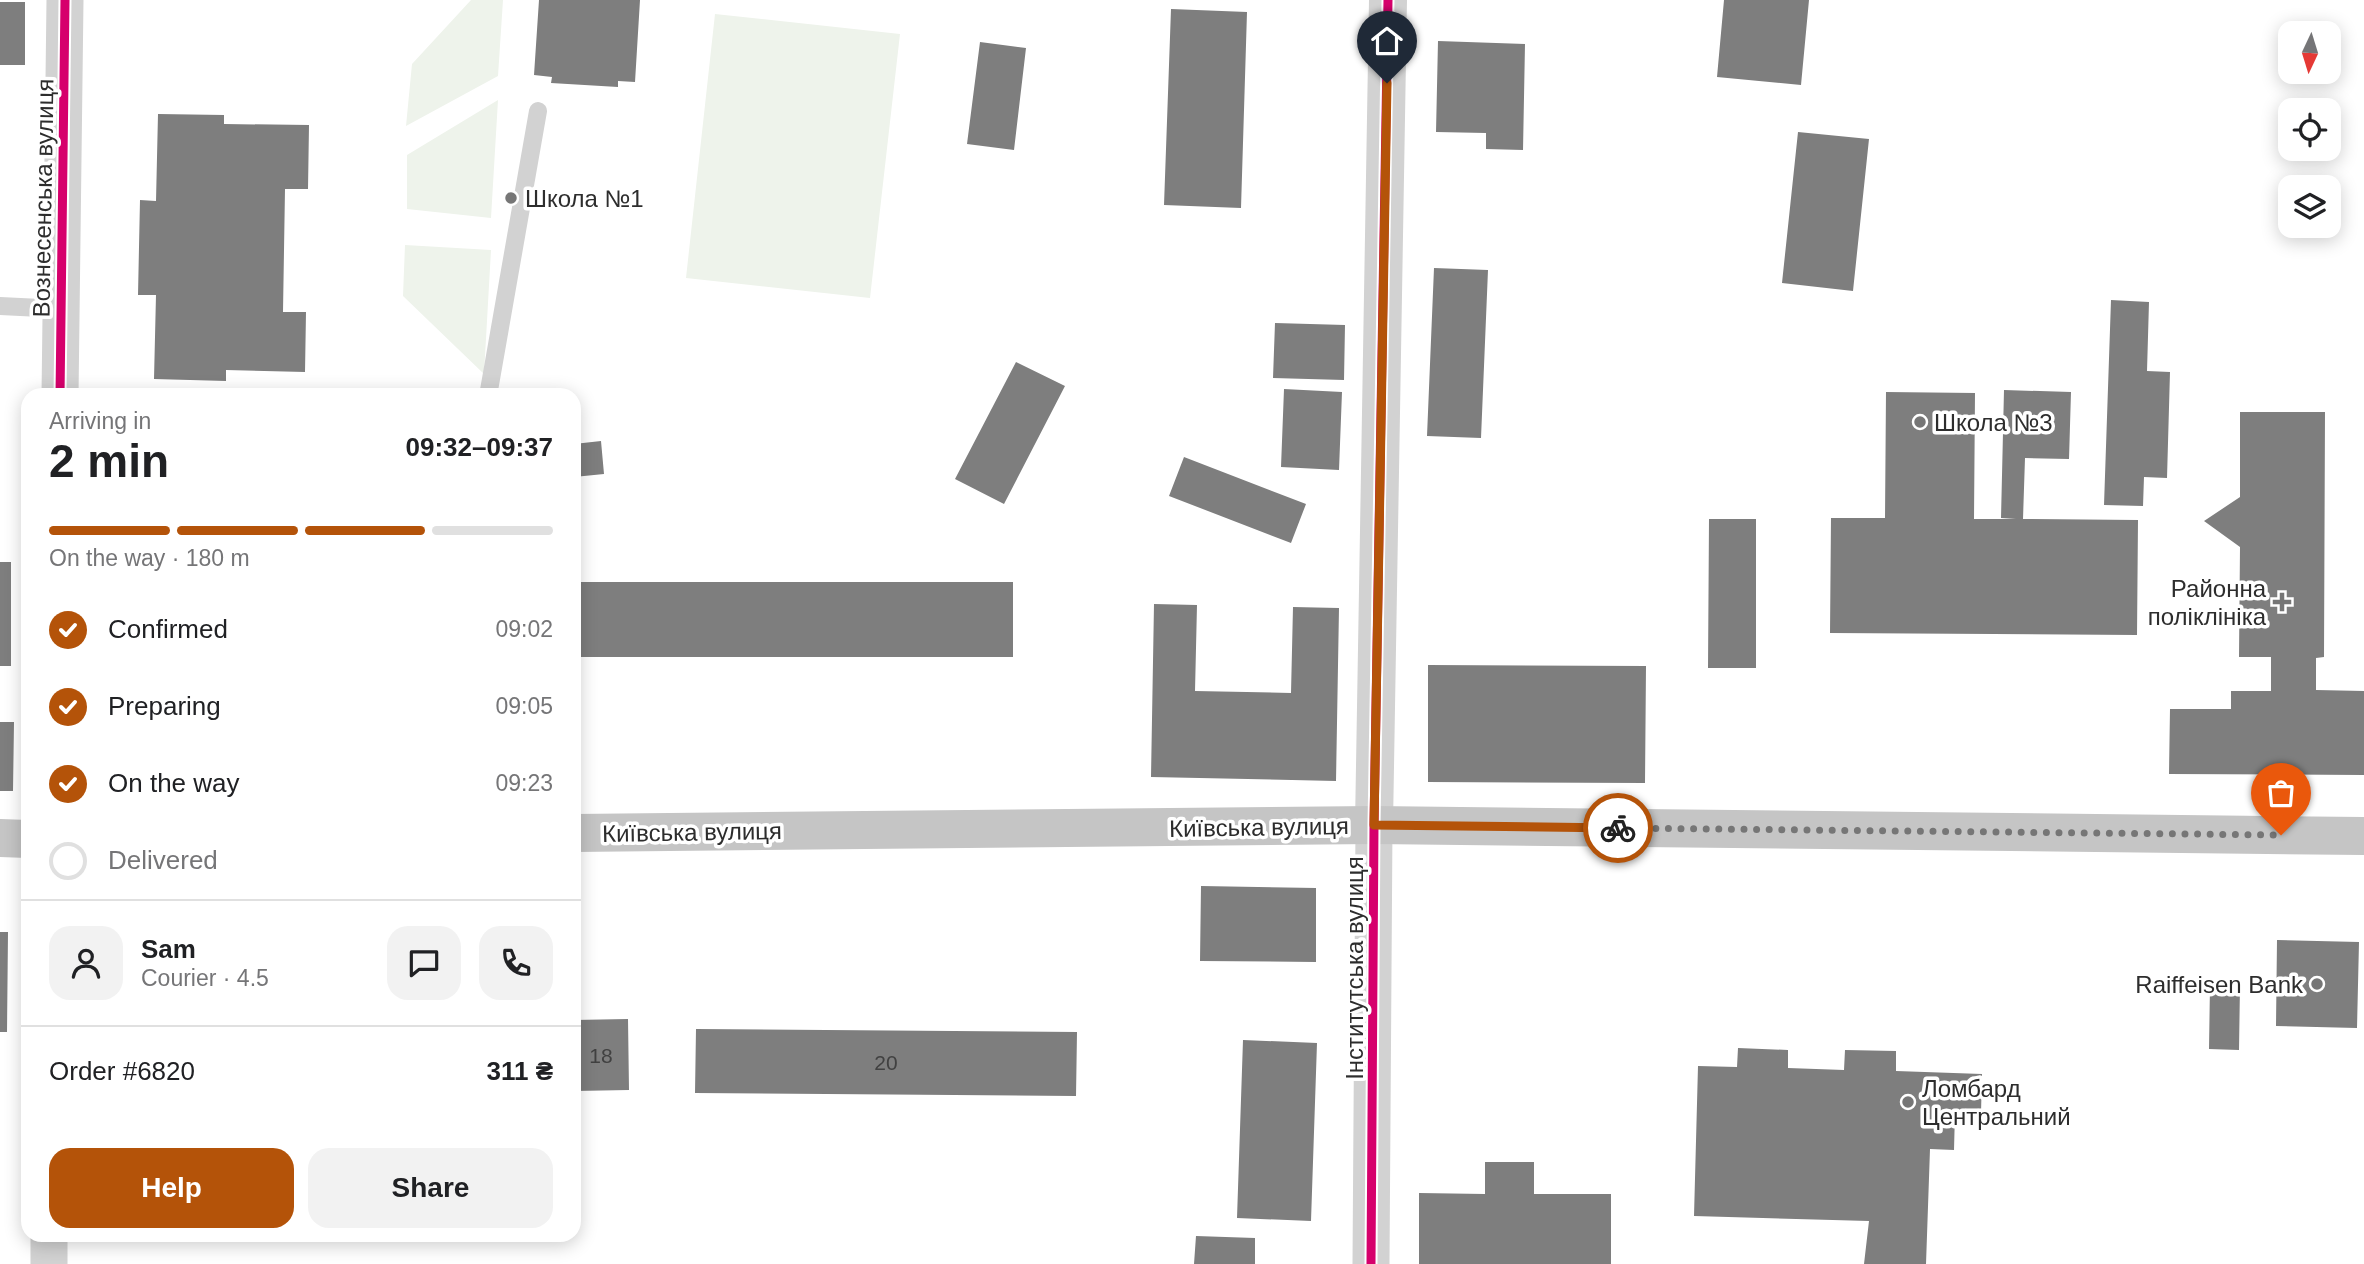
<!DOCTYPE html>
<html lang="en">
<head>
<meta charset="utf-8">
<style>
  body { margin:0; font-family:Arial,sans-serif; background:#f2f2f2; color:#202124; height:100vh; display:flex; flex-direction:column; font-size:26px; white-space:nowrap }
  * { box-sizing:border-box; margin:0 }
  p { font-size:23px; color:#757577 }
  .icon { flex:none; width:38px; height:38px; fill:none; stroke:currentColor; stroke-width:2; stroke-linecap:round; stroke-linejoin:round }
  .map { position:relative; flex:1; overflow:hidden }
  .drawer { position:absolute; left:21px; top:388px; width:560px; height:854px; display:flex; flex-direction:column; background:#fff; border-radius:21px; box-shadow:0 4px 18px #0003 }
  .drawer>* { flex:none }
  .needle { width:46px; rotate:184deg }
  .controls { position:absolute; left:2278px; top:21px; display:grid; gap:14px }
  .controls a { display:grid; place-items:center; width:63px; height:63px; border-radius:14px; background:#fff; box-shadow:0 4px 18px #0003; font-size:35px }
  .pin { position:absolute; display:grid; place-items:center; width:60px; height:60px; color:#fff; margin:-72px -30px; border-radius:50% 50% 50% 0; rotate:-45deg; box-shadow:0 0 7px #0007 }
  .pin .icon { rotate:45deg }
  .courier { position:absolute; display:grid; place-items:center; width:70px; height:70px; margin:-35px; border:5px solid #b45309; border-radius:50%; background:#fff; color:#222; box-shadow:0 2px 9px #0007 }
  .overview em { font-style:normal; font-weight:800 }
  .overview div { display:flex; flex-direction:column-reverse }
  .overview { display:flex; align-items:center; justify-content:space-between; height:119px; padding:0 28px }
  h1 { font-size:46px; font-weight:800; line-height:52px }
  .bar { display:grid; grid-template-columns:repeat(4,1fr); gap:10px 7px; align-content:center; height:84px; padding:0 28px }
  .bar i { height:9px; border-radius:5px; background:#e0e0e0 }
  .bar .active { background:#b45309 }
  .bar p { grid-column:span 4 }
  .line { display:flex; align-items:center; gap:18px; padding:0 28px; border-top:2px solid #e0e0e0 }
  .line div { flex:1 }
  .round { display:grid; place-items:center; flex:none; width:74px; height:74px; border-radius:21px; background:#f2f2f2 }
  ol { padding:0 28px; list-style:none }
  li { display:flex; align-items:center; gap:21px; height:77px }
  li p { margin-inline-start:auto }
  li .icon { padding:7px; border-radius:50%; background:#b45309; color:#fff; stroke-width:4 }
  li:last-child { color:#757577 }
  li i { width:38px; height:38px; border:4px solid #e0e0e0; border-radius:50% }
  .primary-button { display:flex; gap:14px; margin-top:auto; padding:14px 28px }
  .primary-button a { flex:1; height:80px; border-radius:21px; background:#b45309; color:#fff; font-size:28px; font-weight:800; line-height:80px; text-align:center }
  .primary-button a+a { background:#f2f2f2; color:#202124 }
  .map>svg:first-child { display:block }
  .green { fill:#eef3eb }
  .building { fill:#7e7e7e }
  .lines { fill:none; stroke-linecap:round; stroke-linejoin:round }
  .service { stroke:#d2d2d2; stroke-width:18 }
  .minor { stroke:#d2d2d2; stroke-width:37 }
  .tertiary { stroke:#d2d2d2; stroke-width:38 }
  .primary { stroke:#c5c5c5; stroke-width:38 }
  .cycleway-casing { stroke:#fff; stroke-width:13 }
  .cycleway { stroke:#d6006c; stroke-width:9 }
  .done { stroke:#767676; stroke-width:7; stroke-dasharray:0 12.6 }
  .route { stroke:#b45309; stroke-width:9 }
  .poi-dot { fill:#767676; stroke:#fff; stroke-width:2.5 }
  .labels { text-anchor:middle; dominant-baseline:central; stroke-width:7; stroke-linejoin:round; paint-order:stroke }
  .number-label { font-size:21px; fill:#414141 }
  .street-label { font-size:24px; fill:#2d2d2d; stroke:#fff }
  .poi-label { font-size:24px; fill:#2d2d2d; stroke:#fff; text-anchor:start }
</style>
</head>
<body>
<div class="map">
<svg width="2364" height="1264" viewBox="0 0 2364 1264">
  <rect width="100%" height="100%" fill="#fff"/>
  <path class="green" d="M471,0h32l-5,76 -92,50 6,-62z
    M715,14l185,20 -30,264 -184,-20z
    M498,100l-7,118 -84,-9v-54z
    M405,245l86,5 -7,124 -81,-78z"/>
  <path class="building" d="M539,0h101l-5,82 -17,-1v6l-67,-4 1,-6 -18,-2z
    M1724,0h85l-8,85 -84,-8z
    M0,2h25v63h-25z
    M1171,9l76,3 -6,196 -77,-3z
    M1438,41l87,3 -2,106 -37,-1v-16l-50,-1z
    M980,42l46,6 -12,102 -47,-6z
    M158,114l66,1v9l85,1 -1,64h-23l-2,123h23l-1,60 -79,-2v11l-72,-2 2,-84h-18l2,-95 16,1z
    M1798,132l71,7 -16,152 -71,-8z
    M1434,268l54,2 -7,168 -54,-2z
    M2111,300l38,2 -2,69 23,1 -3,106 -23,-1 -1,29 -39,-1z
    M1275,323l70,2 -1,55 -71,-2z
    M1016,362l49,24 -61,118 -49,-25z
    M1284,389l58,3 -3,78 -58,-3z
    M2004,390l67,2 -2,67 -44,-1 -2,61 115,1 -1,115 -307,-2 1,-115h54l1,-126 89,1 -1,126h42l-15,-1z
    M2240,412h85l-1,245 -8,1v32l48,1v84l-195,-1 1,-65h61v-18h40v-34h-32l1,-110 -36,-26 36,-24z
    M601,441l3,33 -30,3v-33z
    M1184,457l122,47 -15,39 -122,-47z
    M1709,519h47v149h-48z
    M0,562h11v104h-11z
    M574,582h439v75h-439z
    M1154,604l43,1 -2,86 96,2 2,-86 46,1 -3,173 -185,-4z
    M1428,665l218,1 -1,117 -217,-1z
    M0,722h14l-1,69h-13z
    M1201,886l115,2v74l-116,-1z
    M0,932h8l-1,100h-7z
    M2277,940l82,2 -2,86 -81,-2z
    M2210,985h30l-1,65 -30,-1z
    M628,1019l1,71 -55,1v-71z
    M696,1029l381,3 -1,64 -381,-3z
    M1243,1040l74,3 -6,178 -74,-3z
    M1738,1048l50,2v18l56,2 1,-20 51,1v20l86,3 -1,39 -26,-1 -1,38 -24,-1 -4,115h-62l5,-43 -175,-5 4,-150 39,1z
    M1485,1162h49v32h77v70h-192v-71l66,1z
    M1196,1236l59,2v26h-61z"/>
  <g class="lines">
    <path class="service" d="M0,306l61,3
      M488,396l50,-285"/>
    <path class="minor" d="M60,396l5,-396
      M49,1264v-28
      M1371,1264l3,-439"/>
    <path class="tertiary" d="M1374,825l14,-825"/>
    <path class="primary" d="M574,833l800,-8 990,11
      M0,838l28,1"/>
    <defs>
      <path id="cycleway" d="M60,396l5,-396
        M1371,1264l3,-439 14,-825"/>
    </defs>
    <use href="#cycleway" class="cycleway-casing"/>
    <use href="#cycleway" class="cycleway"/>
  </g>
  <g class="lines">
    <path class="done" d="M1618,828l663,7"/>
    <path class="route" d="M1387,83l-13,742 244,3"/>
  </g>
  <g class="poi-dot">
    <circle cx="511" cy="198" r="7"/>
    <circle cx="1920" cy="422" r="7"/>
    <path d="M2278.5 591.5h7v7h7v7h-7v7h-7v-7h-7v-7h7z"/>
    <circle cx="2317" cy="984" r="7"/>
    <circle cx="1908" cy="1102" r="7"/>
  </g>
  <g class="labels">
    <g class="number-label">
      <text x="601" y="1055">18</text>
      <text x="886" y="1062">20</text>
    </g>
    <g class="street-label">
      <text transform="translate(43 198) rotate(-89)">Вознесенська вулиця</text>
      <text transform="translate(1259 827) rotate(-1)">Київська вулиця</text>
      <text transform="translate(692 832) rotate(-1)">Київська вулиця</text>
      <text transform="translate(1354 968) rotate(-90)">Інститутська вулиця</text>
    </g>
    <g class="poi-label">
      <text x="525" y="198">Школа №1</text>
      <text x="1934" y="422">Школа №3</text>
      <text x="2266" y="588" text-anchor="end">Районна<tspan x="2266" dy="28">поліклініка</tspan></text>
      <text x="2303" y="984" text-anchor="end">Raiffeisen Bank</text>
      <text x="1922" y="1088">Ломбард<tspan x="1922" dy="28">Центральний</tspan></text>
    </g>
  </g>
</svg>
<div class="controls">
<a><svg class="needle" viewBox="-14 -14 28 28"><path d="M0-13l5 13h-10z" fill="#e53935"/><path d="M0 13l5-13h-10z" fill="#757577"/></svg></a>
<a><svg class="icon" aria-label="locate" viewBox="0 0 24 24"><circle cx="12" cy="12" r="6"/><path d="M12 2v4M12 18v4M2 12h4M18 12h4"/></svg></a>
<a><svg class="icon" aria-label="layers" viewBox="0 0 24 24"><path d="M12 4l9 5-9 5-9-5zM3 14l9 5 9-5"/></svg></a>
</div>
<div class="pin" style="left:2281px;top:835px;background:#ea580c"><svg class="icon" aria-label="bag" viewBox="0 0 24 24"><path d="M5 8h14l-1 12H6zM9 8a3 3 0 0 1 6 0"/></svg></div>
<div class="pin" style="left:1387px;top:83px;background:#1f2937"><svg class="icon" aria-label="home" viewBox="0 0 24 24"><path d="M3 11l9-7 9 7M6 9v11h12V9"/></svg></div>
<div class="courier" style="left:1618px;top:828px"><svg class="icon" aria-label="bike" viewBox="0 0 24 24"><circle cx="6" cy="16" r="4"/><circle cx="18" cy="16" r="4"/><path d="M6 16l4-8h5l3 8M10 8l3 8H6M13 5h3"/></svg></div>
<section class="drawer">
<div class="overview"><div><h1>2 min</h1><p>Arriving in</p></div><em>09:32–09:37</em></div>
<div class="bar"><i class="active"></i><i class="active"></i><i class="active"></i><i></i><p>On the way · 180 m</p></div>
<ol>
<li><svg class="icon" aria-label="check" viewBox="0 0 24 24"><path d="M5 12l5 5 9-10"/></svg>Confirmed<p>09:02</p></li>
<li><svg class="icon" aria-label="check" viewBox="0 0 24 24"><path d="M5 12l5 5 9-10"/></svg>Preparing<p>09:05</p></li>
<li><svg class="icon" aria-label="check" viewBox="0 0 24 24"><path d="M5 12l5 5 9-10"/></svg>On the way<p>09:23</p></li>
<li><i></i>Delivered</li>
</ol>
<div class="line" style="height:126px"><a class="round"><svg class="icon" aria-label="person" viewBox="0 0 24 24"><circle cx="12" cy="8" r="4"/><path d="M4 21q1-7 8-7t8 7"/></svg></a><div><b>Sam</b><p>Courier · 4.5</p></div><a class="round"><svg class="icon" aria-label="chat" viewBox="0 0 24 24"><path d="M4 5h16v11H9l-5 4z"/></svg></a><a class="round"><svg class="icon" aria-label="phone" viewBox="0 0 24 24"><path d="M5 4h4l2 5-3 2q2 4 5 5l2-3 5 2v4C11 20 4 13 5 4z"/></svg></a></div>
<div class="line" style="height:91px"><div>Order #6820</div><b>311 ₴</b></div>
<div class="primary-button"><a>Help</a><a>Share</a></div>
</section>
</div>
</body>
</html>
